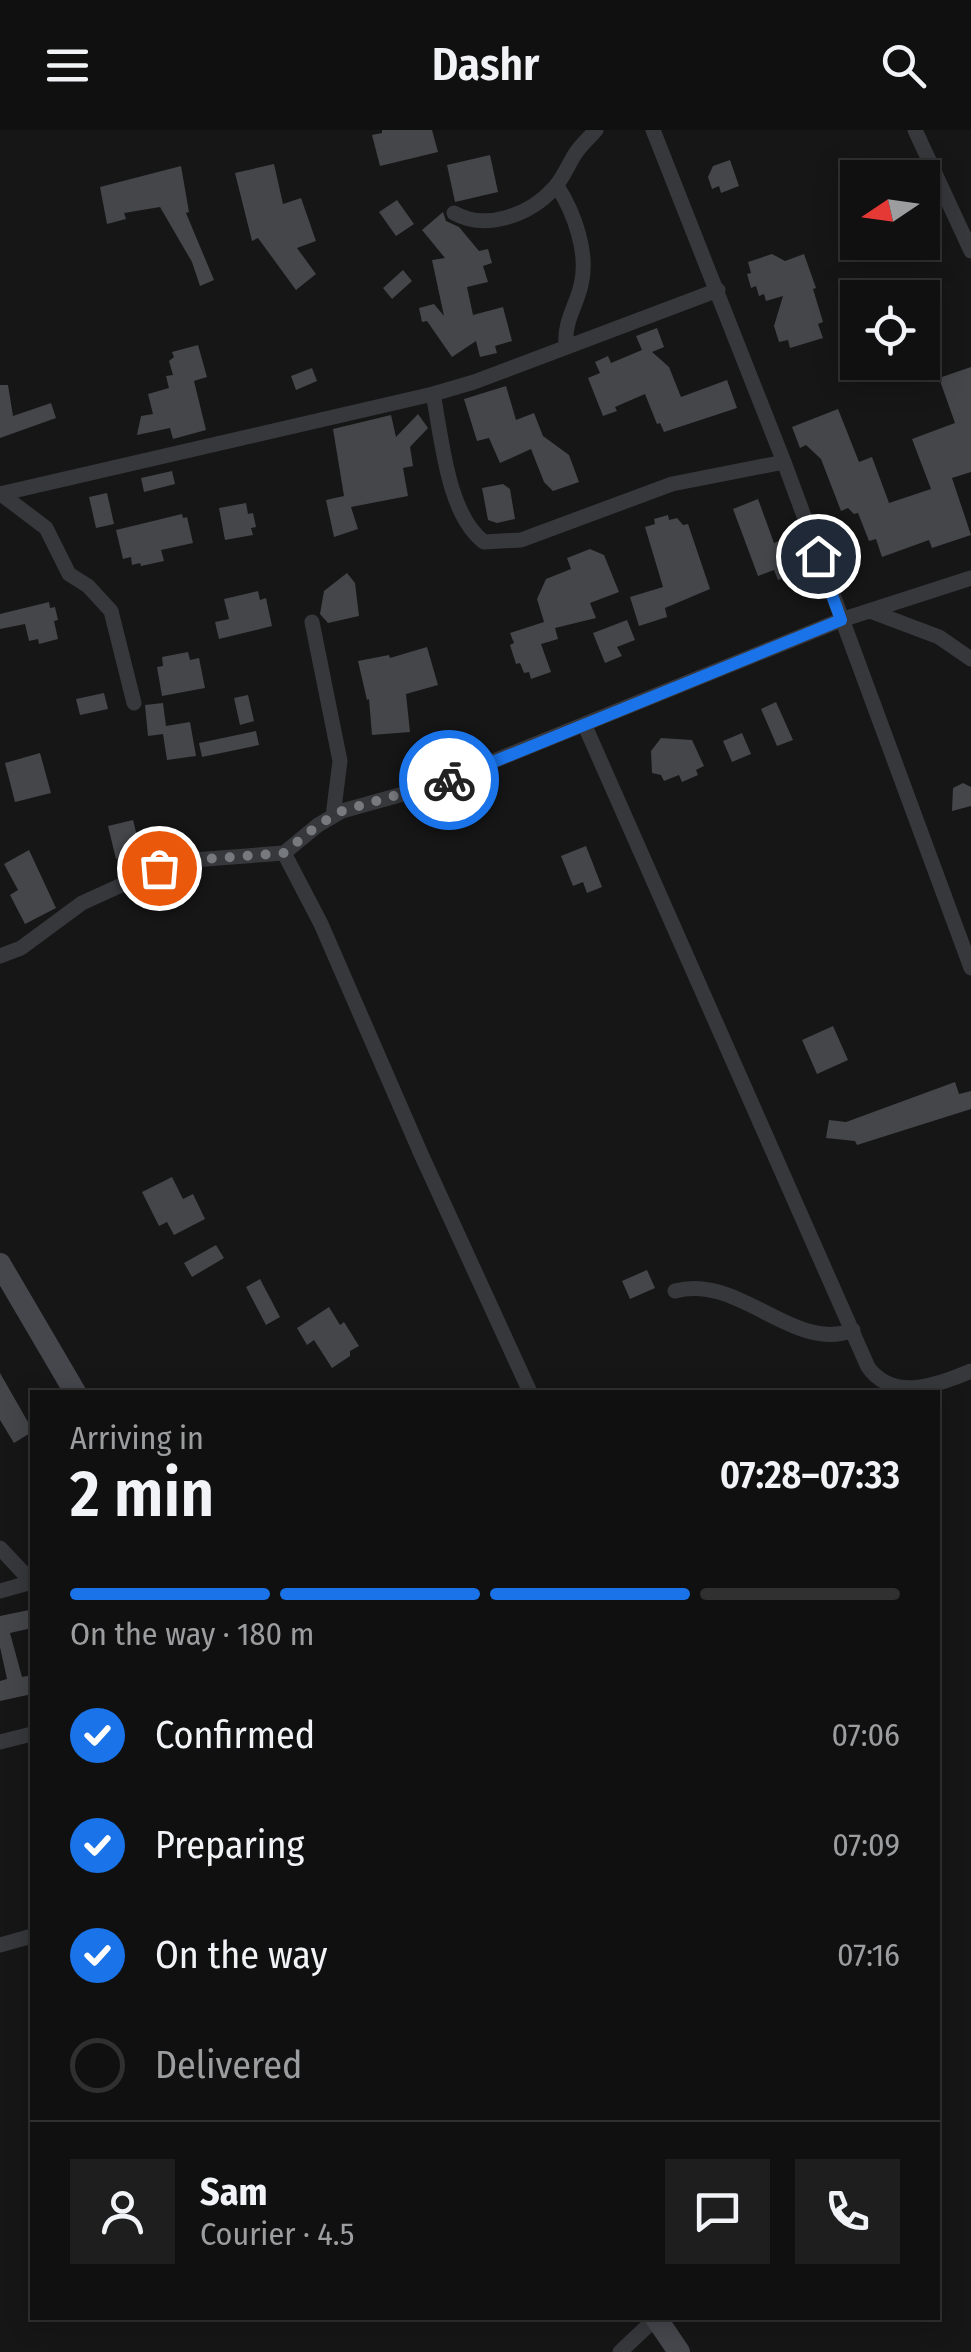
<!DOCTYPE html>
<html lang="en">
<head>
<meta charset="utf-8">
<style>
  body { margin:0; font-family:"Fira Sans Condensed",sans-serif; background:#1e1e1f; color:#f1f3f6; height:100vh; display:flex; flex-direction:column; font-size:38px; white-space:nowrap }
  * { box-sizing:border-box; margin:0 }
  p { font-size:32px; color:#9c9d9f }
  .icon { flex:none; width:55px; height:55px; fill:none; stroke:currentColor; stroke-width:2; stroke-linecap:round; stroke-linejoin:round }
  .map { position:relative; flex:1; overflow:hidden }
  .drawer { position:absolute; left:30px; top:1260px; width:910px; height:930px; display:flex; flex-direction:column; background:#101011; border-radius:0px; box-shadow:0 5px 25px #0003,0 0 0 2px #303031 }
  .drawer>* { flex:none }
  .needle { width:65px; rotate:257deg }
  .tools { position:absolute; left:840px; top:30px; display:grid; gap:20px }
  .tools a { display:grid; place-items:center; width:100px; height:100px; border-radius:0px; background:#101011; box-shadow:0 5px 25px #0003,0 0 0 2px #303031; font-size:50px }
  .pin { position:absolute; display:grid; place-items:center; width:85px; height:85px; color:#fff; margin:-42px; border:5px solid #fff; border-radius:50%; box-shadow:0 2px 10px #0007 }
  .courier { position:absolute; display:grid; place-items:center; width:100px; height:100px; margin:-50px; border:8px solid #1a73e8; border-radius:50%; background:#fff; color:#222; box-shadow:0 2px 12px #0007 }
  .head em { font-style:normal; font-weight:600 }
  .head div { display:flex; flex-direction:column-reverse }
  .head { display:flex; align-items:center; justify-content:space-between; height:170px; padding:0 40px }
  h1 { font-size:65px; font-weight:600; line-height:75px }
  .bar { display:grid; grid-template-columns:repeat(4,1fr); gap:15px 10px; align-content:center; height:120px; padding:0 40px }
  .bar i { height:12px; border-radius:8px; background:#303031 }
  .bar .selected { background:#1a73e8 }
  .bar p { grid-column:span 4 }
  .line { display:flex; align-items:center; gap:25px; padding:0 40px; border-top:2px solid #303031 }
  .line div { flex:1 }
  .round { display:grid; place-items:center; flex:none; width:105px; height:105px; border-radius:0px; background:#1e1e1f }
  ol { padding:0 40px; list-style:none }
  li { display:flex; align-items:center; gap:30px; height:110px }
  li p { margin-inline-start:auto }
  li .icon { padding:10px; border-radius:50%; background:#1a73e8; color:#fff; stroke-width:4 }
  li:last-child { color:#9c9d9f }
  li i { width:55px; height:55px; border:5px solid #303031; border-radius:50% }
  header { display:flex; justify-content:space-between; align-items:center; height:130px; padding:0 40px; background:#101011; font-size:45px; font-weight:600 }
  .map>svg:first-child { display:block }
  .building { fill:#45464a }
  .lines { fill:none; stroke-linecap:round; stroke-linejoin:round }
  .street { stroke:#37383c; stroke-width:15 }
  .secondary { stroke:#45474c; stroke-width:22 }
  .done { stroke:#76797e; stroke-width:10; stroke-dasharray:0 18 }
  .route { stroke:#1a73e8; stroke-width:12 }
</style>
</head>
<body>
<header><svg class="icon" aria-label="menu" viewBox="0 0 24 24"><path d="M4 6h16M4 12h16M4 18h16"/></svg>Dashr<svg class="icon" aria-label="search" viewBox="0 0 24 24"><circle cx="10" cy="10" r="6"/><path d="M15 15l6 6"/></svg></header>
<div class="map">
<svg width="971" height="2222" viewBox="0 0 971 2222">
  <rect width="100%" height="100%" fill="#161617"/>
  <path class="building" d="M382,0h50l6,22 -58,14 -8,-31 10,-2z
    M490,25l8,37 -43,10 -8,-37z
    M730,30l9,26 -18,7 -2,-7 -7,3 -4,-12 5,-11z
    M274,34l9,40 18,-6 15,43 -19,7 19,26 -20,16 -38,-52 -6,3 -17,-68z
    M181,36l8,46 -3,1 28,67 -14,6 -8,-24 -32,-55 -36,6 2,6 -19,5 -7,-37z
    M397,70l17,24 -18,12 -17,-24z
    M443,82l3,9 13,6 20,24 9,-2 4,14 -9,3 5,16 -21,5 6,28 30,-8 9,34 -17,5 2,7 -17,4 -4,-16 -24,16 -25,-36 -5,1 -3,-14 15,-4 10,12 -12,-56 13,-2 -23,-28z
    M772,124l13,7 19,-7 12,34 -3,1 10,33 -5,2 5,14 -33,10 -2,-8 -9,2 -5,-16 9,-30 -17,5 -2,-7 -5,2 -3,-10 -5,2 -4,-14 4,-1 -3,-11z
    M403,140l9,11 -20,18 -9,-11z
    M657,198l7,19 -12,5 17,15 12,30 46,-17 10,28 -73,24 -4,-9 -3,1 -12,-30 -30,13 2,4 -14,5 -15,-38 12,-5 -5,-11 13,-6 3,7 31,-13 -6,-14z
    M198,215l9,32 -13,4 12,49 -33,9 -3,-11 -33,7 4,-19 12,-2 -5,-20 21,-6 -3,-12 7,-1 -4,-14 5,-4 -2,-5z
    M971,237v105l-19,6 19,57 -39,13 -3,-8 -47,17 -6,-18 -7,2 -11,-28 -4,1 -6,-6 -7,3 -20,-52 -15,-14 -6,3 -8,-21 46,-18 21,53 13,-5 17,46 42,-14 -19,-50 43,-16 -16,-45z
    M312,238l5,13 -21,9 -5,-14z
    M0,255h8l5,31 38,-13 5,15 -56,20z
    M506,256l10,34 18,-7 9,23 26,19 10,27 -26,9 -9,-9 -13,-33 -31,14 -11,-25 -12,3 -13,-42z
    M418,284l10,14 -18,19 3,19 -10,2 5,28 -57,11 7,22 -24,8 -8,-37 18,-4 -11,-67 58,-14 5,22z
    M172,341l3,13 -31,8 -3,-14z
    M503,354l7,5 5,30 -18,4 -9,-3 -6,-32z
    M107,363l7,31 -18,4 -7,-31z
    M758,369l16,44 10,-4 14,33 -20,8 -4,-10 -16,6 -25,-67z
    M246,373l2,11 5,-1 3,14 -5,1 2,7 -28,5 -6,-32z
    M182,384l1,4 4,-1 6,26 -32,7 3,11 -23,5 -1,-3 -8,2 -1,-8 -8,2 -7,-29z
    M668,385l1,5 8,-2 6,7 5,-1 22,65 -45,19 2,9 -28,9 -9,-29 33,-10 -18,-60 10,-3 -1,-5z
    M590,419l14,6 15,37 -29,11 6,15 -41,10 3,11 -17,5 10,28 -20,7 -2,-7 -5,1 -4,-10 -4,1 -6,-19 4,-2 -4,-10 34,-11 -7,-23 9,-20 25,-10 -4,-11z
    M347,443l8,10 4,33 -31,7 -8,-9 4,-23z
    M258,461l2,9 6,-2 6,28 -53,13 -4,-17 14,-3 -5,-20z
    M49,472l1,6 5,-1 3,13 -4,1 4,18 -19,5 -1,-5 -9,2 -4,-17 -25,5v-15z
    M627,490l8,20 -18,7 5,9 -17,7 -12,-30z
    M427,517l11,38 -32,9 4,38 -38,3 -3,-36 -2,1 -9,-39 31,-6 1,3z
    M188,522l2,8 9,-2 6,30 -43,8 -5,-29 6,-1 -1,-9z
    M104,563l4,16 -28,6 -4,-16z
    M248,565l6,26 -14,4 -6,-27z
    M776,572l17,38 -16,6 -16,-37z
    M163,573l3,23 24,-4 6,34 -29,4 -4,-26 -15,2 -3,-31z
    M256,601l3,14 -57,12 -3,-14z
    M742,603l9,21 -19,8 -9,-21z
    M661,608l31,2 12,26 -8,4 2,5 -16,7 -3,-7 -15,6 -3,-6 -9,-2 -1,-22z
    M40,623l11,40 -36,9 -10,-39z
    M963,653l8,4v19l-19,5 1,-23z
    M133,690l8,32 -25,7 -8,-33z
    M586,716l16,41 -15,6 -4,-11 -10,4 -12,-30z
    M29,720l27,58 -31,16 -15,-29 8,-5 -14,-26z
    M833,896l15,34 -31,14 -15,-34z
    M955,952l4,12 12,-3v18l-114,36 -2,-4 -29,-3 3,-18 17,2z
    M172,1047l11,22 10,-5 12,25 -31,16 -7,-13 -8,4 -17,-34z
    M216,1115l8,13 -32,19 -8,-14z
    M647,1140l8,18 -25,11 -8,-18z
    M260,1149l20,38 -14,8 -20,-38z
    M329,1177l11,18 4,-3 15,24 -9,5v5l-18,12 -18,-28 -7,5 -10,-17z
    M0,1243l32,56v3l-18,11 -14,-23z
    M29,1480l3,18 -22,5 12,44 10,-2v19l-32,7v-20l7,-2 -7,-32v-31z"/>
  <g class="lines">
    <path class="street" d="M653,0l131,332 187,506
      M915,0l56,121
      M557,56c17,26 32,67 24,99 -5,22 -17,36 -15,60
      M454,83c32,18 76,2 100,-25 9,-9 14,-23 21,-34 6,-9 14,-16 21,-24
      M433,264c9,44 14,120 51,148l37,-2 151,-56 112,-22
      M0,364l433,-100 41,-12 244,-92
      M1,364l45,34 23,46 19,12 23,25 23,92
      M870,481l69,26 32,22
      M312,492l28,139 -7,55
      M585,596l283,641c25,35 70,18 103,4
      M284,723l37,71 100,230 109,238
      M0,826l21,-8 61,-45 77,-35 21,-7 104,-8 34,-28 24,-14 90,-25 409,-166 130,-42
      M675,1161c64,-18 119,63 178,39
      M0,1418l32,34
      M0,1461l32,-9
      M0,1612l32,-8
      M0,1815l32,-9
      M620,2222l36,-34"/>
    <path class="secondary" d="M0,1134l75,128
      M656,2188l23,34"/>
  </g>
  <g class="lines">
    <path class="done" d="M159,738l21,-7 104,-8 34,-28 24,-14 107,-31"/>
    <path class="route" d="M449,650l392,-160 -23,-64"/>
  </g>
</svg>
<div class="tools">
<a><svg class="needle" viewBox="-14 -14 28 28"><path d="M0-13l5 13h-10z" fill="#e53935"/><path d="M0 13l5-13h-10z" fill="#9c9d9f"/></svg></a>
<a><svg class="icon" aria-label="locate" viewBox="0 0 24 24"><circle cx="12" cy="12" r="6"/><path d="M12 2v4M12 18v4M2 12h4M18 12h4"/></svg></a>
</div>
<div class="pin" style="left:159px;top:738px;background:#ea580c"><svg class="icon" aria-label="bag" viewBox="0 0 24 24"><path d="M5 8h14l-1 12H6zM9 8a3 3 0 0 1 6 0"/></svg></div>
<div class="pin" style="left:818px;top:426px;background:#1f2937"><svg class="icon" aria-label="home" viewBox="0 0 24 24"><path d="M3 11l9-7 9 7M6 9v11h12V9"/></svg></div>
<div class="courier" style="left:449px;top:650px"><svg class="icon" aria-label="bike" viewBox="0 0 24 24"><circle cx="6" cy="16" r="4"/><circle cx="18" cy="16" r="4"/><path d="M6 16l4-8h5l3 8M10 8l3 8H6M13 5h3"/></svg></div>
<section class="drawer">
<div class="head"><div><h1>2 min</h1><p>Arriving in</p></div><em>07:28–07:33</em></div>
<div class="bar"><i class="selected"></i><i class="selected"></i><i class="selected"></i><i></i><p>On the way · 180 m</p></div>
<ol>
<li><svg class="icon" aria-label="check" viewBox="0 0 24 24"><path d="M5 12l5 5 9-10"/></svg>Confirmed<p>07:06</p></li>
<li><svg class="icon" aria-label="check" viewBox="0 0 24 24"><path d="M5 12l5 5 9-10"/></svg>Preparing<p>07:09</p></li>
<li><svg class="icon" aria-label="check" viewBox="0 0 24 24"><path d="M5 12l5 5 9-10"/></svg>On the way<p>07:16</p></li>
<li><i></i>Delivered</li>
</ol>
<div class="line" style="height:180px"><a class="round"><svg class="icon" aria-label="person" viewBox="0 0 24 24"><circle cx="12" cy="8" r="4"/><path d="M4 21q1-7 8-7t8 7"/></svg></a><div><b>Sam</b><p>Courier · 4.5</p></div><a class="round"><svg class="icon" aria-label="chat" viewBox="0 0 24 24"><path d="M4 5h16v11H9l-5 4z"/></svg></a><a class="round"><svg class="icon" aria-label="phone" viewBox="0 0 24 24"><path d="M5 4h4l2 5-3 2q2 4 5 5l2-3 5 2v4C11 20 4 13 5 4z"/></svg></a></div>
</section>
</div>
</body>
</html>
